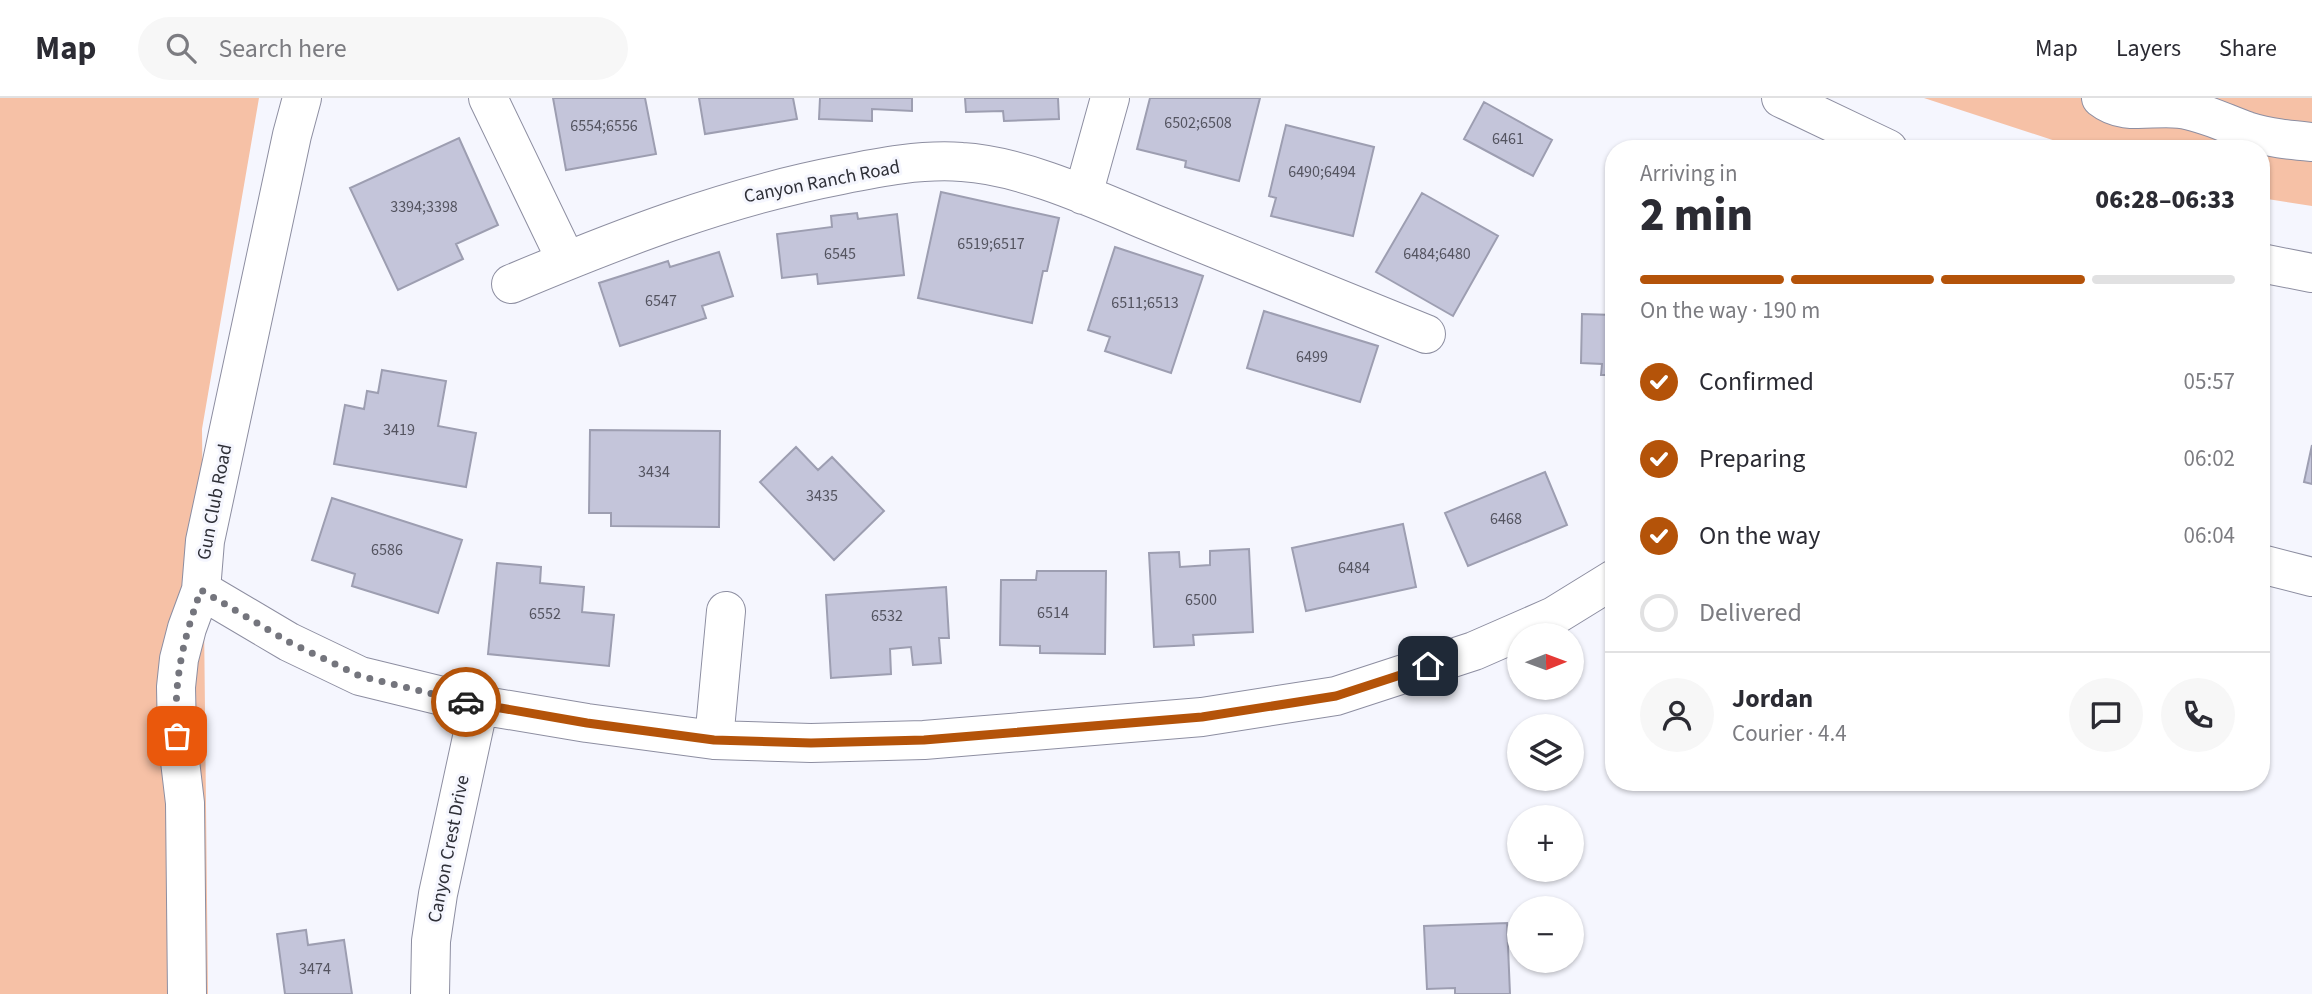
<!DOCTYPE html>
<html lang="en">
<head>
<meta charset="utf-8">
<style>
  body { margin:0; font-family:"Source Sans 3",sans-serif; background:#f7f7f7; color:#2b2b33; height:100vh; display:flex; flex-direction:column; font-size:26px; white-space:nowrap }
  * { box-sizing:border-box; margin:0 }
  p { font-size:23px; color:#7c7c81 }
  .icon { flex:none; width:38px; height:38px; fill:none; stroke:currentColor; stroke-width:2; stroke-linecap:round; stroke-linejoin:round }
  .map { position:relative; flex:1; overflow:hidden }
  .details { position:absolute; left:1605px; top:42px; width:665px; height:651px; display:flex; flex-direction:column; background:#fff; border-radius:28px; box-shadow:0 2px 5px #0004 }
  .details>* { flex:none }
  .needle { width:46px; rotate:89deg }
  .buttons { position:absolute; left:1507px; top:525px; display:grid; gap:14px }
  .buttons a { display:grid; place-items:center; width:77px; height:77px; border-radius:50%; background:#fff; box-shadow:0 2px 5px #0004; font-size:35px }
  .pin { position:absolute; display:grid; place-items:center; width:60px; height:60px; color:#fff; margin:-30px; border-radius:14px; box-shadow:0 4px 10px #0006 }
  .courier { position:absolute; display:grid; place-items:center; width:70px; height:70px; margin:-35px; border:5px solid #b45309; border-radius:50%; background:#fff; color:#222; box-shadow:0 2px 9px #0007 }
  .overview em { font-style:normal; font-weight:800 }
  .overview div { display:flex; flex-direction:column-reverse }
  .overview { display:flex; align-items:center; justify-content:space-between; height:119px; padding:0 35px }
  h1 { font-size:46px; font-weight:800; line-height:52px }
  .bar { display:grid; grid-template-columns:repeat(4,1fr); gap:10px 7px; align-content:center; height:84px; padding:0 35px }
  .bar i { height:9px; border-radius:5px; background:#e1e1e2 }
  .bar .selected { background:#b45309 }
  .bar p { grid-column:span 4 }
  .line { display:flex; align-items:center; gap:18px; padding:0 35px; border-top:2px solid #e1e1e2 }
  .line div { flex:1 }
  .round { display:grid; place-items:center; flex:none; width:74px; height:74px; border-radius:37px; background:#f7f7f7 }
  ol { padding:0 35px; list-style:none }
  li { display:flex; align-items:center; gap:21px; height:77px }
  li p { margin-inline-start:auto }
  li .icon { padding:7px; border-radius:50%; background:#b45309; color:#fff; stroke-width:4 }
  li:last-child { color:#7c7c81 }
  li i { width:38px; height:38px; border:4px solid #e1e1e2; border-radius:50% }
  header { display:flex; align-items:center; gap:42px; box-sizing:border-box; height:98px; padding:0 35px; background:#fff; border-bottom:2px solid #e1e1e2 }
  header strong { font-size:33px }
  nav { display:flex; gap:38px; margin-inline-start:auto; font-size:24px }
  .search { width:490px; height:63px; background:#f7f7f7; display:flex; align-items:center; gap:18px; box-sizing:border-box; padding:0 24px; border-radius:38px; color:#7c7c81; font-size:26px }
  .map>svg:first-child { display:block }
  .green { fill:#f6c1a6 }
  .building { fill:#c4c5da; stroke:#9d9eb1; stroke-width:2 }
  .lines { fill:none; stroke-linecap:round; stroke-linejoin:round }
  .minor-casing { stroke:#8d8ea1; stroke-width:40 }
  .minor { stroke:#fff; stroke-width:38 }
  .done { stroke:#74757d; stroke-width:7; stroke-dasharray:0 12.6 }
  .route { stroke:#b45309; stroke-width:9 }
  .labels { text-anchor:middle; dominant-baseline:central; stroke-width:6; stroke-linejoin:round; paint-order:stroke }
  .number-label { font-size:16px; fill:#545460 }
  .street-label { font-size:19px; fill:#2e2f37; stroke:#f5f6fe }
</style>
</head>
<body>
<header>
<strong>Map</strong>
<div class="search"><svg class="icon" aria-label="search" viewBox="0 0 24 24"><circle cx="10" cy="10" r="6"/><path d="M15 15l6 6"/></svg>Search here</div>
<nav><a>Map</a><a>Layers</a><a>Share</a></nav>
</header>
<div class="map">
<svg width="2312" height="896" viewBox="0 0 2312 896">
  <rect width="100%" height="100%" fill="#f5f6fe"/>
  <path class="green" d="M0,0h259l-57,331 6,565h-208z
    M1924,0h388v108l-51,-8v-49h-181z"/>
  <path class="building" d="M553,0h92l11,56 -90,16z
    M699,0h94l4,21 -92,15z
    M820,0h92v13l-40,-2v12l-53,-2z
    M965,0h93l1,21 -55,2 -1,-10 -37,1z
    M1150,0h110l-21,83 -54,-14 1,-6 -49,-12z
    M1484,4l68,38 -19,36 -69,-37z
    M1286,27l88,22 -21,89 -82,-20 5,-18 -7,-2z
    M459,40l39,87 -42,19 7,15 -65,31 -48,-102z
    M941,94l118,26 -12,53h-4l-11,52 -114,-25z
    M1422,95l76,43 -45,80 -77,-44z
    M857,115l1,6 39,-5 7,61 -86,9 -1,-10 -35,4 -5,-44 55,-7 -1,-11z
    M1115,149l88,29 -32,97 -66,-22 5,-14 -22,-7z
    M719,154l14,44 -31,10 4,12 -86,28 -21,-63 69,-22 2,6z
    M1264,213l114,35 -18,56 -113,-34z
    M1582,216l32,1v60h-13l1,-11 -21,-1z
    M382,272l64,11 -8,45 38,7 -10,54 -132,-23 11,-59 19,4 3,-18 11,2z
    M2261,321l7,2 -7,34z
    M590,332l130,1 -1,96 -108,-1v-13h-22z
    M2312,347v39l-8,-2z
    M796,349l22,23 14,-13 52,54 -50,49 -74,-78z
    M1545,374l22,53 -99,41 -23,-53z
    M332,400l130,42 -24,73 -86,-27 3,-12 -43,-14z
    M1403,426l13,63 -110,24 -14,-63z
    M1249,451l4,83 -60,3 1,10 -40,2 -5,-94 30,-1 1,15 30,-2v-14z
    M497,465l44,4 -1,16 44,4 -2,25 32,3 -5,51 -121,-12z
    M1037,473h69l-1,83 -65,-1v-7l-40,-1 1,-65h35z
    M946,489l3,51h-10l2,25 -28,2 -2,-18 -21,2 1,25 -60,4 -5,-83z
    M1507,825l3,71h-55v-6l-28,1 -3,-63z
    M306,832l2,15 36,-5 8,54h-67l-8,-60z"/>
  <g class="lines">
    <defs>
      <path id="minor" d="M488,0l78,162
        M1781,0l107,51
        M2101,0c24,19 51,7 79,11 24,3 44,14 67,22 22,7 43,9 65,11
        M1083,97l27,-97
        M2261,165l51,10
        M511,186c107,-45 215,-87 330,-109 39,-8 81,-16 121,-13 59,3 135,38 190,61 92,37 183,74 274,111
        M2261,466l51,13
        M201,492l88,52 71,34 119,29 108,18 127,17 97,3 113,-3 278,-23 134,-21 138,-45 80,-35 60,-37
        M714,642l12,-129
        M187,896l-2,-191 -8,-67 -1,-49 3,-28 8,-31 14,-38 4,-49 87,-406 10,-37
        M430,896l1,-53 7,-47 41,-189"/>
    </defs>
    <use href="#minor" class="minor-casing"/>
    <use href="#minor" class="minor"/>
  </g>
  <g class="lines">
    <path class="done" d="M177,638c-4,-55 6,-96 24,-146l88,52 71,34 106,26"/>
    <path class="route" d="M466,604l121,21 127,17 97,3 113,-3 278,-23 134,-21 92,-30"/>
  </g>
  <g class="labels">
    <g class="number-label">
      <text x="1198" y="25">6502;6508</text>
      <text x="604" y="28">6554;6556</text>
      <text x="1508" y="41">6461</text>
      <text x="1322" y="74">6490;6494</text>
      <text x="424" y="109">3394;3398</text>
      <text x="991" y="146">6519;6517</text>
      <text x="840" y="156">6545</text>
      <text x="1437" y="156">6484;6480</text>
      <text x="661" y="203">6547</text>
      <text x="1145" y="205">6511;6513</text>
      <text x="1312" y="259">6499</text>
      <text x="399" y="332">3419</text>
      <text x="654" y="374">3434</text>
      <text x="822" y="398">3435</text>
      <text x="1506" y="421">6468</text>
      <text x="387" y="452">6586</text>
      <text x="1354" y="470">6484</text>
      <text x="1201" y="502">6500</text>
      <text x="1053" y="515">6514</text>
      <text x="545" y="516">6552</text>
      <text x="887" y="518">6532</text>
      <text x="315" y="871">3474</text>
    </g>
    <g class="street-label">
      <text transform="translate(822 84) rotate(-11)">Canyon Ranch Road</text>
      <text transform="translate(215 404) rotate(-79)">Gun Club Road</text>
      <text transform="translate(449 751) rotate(-79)">Canyon Crest Drive</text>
    </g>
  </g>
</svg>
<div class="buttons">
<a><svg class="needle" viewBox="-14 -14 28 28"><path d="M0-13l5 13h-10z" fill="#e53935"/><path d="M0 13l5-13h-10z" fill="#7c7c81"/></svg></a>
<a><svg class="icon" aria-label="layers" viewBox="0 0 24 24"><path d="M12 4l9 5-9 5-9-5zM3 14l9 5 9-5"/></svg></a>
<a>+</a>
<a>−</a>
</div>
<div class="pin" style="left:177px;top:638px;background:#ea580c"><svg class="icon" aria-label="bag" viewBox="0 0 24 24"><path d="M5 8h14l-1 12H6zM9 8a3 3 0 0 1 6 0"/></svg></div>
<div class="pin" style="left:1428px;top:568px;background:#1f2937"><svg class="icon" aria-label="home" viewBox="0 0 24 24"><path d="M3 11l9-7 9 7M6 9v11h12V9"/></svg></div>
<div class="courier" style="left:466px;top:604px"><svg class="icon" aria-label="car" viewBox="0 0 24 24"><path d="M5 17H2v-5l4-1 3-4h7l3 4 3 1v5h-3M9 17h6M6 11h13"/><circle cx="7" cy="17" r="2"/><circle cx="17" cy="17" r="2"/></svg></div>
<section class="details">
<div class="overview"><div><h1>2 min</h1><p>Arriving in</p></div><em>06:28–06:33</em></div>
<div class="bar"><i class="selected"></i><i class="selected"></i><i class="selected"></i><i></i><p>On the way · 190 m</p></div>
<ol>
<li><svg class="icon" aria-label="check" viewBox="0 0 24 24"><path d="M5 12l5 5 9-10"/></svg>Confirmed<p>05:57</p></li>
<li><svg class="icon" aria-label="check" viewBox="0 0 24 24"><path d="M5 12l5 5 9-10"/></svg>Preparing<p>06:02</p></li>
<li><svg class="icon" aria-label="check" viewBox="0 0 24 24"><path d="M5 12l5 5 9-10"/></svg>On the way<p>06:04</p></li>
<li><i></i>Delivered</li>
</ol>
<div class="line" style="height:126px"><a class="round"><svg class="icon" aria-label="person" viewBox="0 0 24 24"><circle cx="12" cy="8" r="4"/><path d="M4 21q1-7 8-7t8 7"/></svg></a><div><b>Jordan</b><p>Courier · 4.4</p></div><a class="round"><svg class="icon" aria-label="chat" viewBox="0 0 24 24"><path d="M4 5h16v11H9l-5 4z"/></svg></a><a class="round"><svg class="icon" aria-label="phone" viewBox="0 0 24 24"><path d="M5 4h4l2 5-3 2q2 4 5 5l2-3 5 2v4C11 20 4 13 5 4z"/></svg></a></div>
</section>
</div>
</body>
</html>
